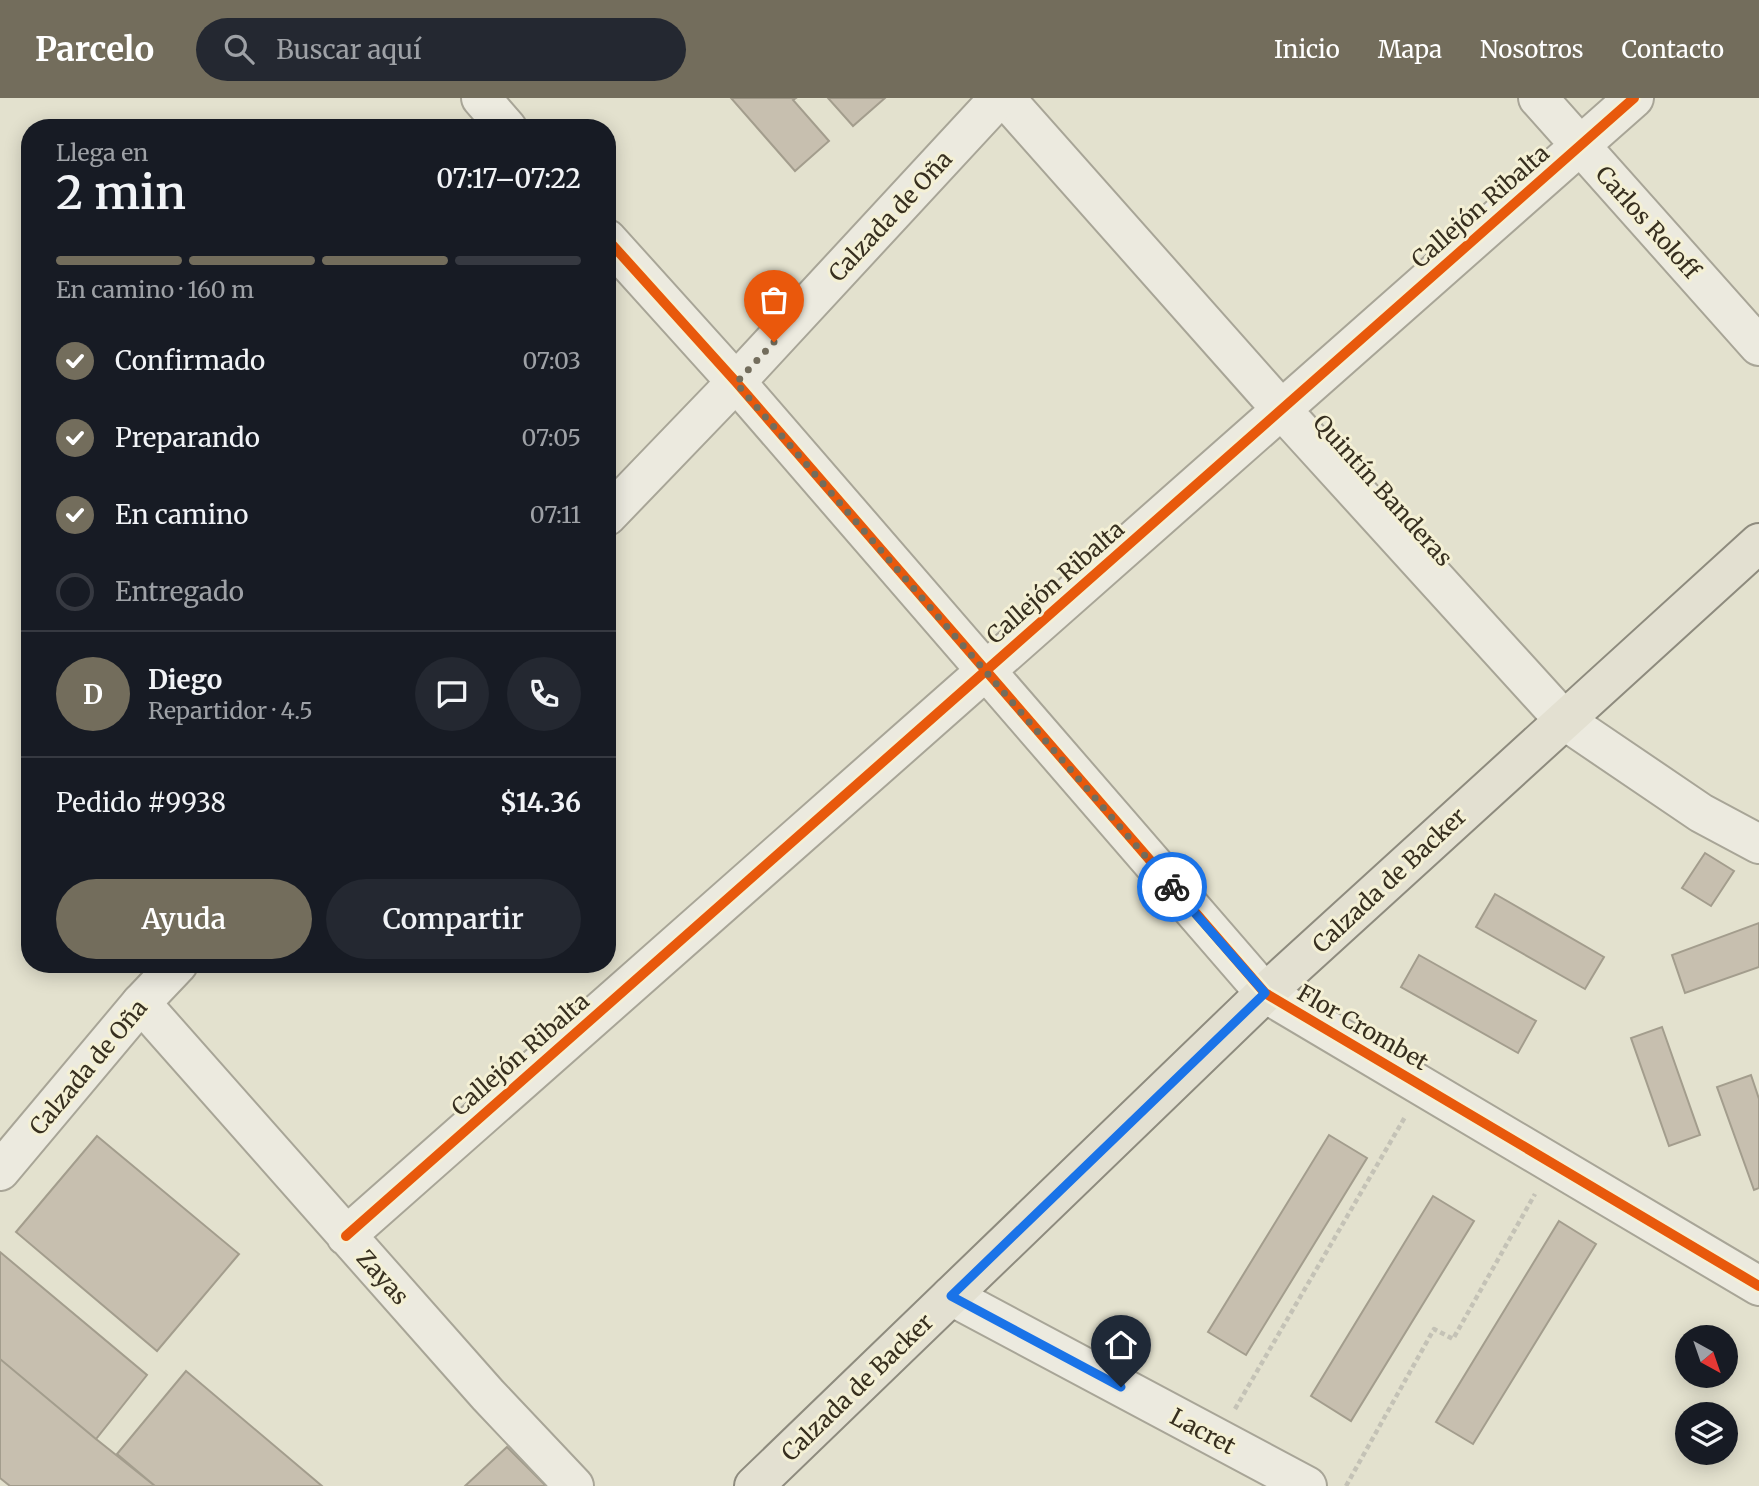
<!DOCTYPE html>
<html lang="es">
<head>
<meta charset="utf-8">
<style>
  body { margin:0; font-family:Merriweather,serif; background:#242831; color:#f1f3f6; height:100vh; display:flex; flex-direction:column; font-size:26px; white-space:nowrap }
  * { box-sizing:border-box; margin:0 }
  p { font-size:23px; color:#9ea1a6 }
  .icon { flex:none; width:38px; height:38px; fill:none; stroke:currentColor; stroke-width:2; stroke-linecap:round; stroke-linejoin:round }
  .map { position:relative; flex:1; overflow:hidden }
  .panel { position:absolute; left:21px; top:21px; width:595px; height:854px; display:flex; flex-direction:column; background:#171b24; border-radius:28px; box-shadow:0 4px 18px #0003 }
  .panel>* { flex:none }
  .needle { width:46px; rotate:140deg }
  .buttons { position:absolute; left:1675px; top:1227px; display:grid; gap:14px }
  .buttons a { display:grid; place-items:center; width:63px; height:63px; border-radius:50%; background:#171b24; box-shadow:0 4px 18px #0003; font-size:35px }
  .pin { position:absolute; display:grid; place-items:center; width:60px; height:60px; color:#fff; margin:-72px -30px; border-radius:50% 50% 50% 0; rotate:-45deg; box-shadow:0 0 7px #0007 }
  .pin .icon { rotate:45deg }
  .courier { position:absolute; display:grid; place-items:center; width:70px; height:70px; margin:-35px; border:5px solid #1a73e8; border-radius:50%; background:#fff; color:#222; box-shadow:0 2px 9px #0007 }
  .head em { font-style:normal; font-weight:600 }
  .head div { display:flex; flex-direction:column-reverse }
  .head { display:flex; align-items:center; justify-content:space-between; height:119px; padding:0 35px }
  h1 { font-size:46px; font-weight:600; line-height:52px }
  .bar { display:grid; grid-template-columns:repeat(4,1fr); gap:10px 7px; align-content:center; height:84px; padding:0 35px }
  .bar i { height:9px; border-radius:5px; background:#363941 }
  .bar .active { background:#736d5c }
  .bar p { grid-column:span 4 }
  .line { display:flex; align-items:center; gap:18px; padding:0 35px; border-top:2px solid #363941 }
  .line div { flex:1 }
  .round { display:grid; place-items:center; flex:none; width:74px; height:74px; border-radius:37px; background:#242831 }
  ol { padding:0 35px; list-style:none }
  li { display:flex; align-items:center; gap:21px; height:77px }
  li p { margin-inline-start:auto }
  li .icon { padding:7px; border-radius:50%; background:#736d5c; color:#fff; stroke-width:4 }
  li:last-child { color:#9ea1a6 }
  li i { width:38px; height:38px; border:4px solid #363941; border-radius:50% }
  .cta { display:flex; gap:14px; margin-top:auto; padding:14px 35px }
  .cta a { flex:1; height:80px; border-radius:42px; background:#736d5c; color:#fff; font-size:28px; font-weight:600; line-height:80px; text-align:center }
  .cta a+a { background:#242831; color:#f1f3f6 }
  header { display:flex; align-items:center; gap:42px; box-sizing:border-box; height:98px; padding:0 35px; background:#736d5c; color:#fff }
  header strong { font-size:33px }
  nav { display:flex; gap:38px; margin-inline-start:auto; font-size:24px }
  .search { width:490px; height:63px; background:#242831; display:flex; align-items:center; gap:18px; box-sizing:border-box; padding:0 24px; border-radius:38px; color:#9ea1a6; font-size:26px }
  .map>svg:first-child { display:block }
  .building { fill:#c7bfaf; stroke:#a39d8d; stroke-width:2 }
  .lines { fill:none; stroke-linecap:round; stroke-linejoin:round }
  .minor-casing { stroke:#a8a597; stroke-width:42 }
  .tertiary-casing { stroke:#a8a597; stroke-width:42 }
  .primary-casing { stroke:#8e8b7e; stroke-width:42 }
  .path { stroke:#c4c2b6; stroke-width:4.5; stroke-dasharray:5 3.5; stroke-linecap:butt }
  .minor { stroke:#eceadf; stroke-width:38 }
  .tertiary { stroke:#eceadf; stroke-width:38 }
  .primary { stroke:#e3e0d1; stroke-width:38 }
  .cycleway-casing { stroke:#f4f0d5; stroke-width:15 }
  .cycleway { stroke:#e8590c; stroke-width:10 }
  .done { stroke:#736d5c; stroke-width:7; stroke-dasharray:0 12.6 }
  .route { stroke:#1a73e8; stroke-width:9 }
  .labels { text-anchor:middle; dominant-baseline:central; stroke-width:6; stroke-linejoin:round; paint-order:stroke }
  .street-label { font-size:23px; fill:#372f1f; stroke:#f4f0d5 }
</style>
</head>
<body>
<header>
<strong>Parcelo</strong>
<div class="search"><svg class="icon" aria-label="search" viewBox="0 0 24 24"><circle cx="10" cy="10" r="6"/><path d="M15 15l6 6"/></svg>Buscar aquí</div>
<nav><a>Inicio</a><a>Mapa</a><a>Nosotros</a><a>Contacto</a></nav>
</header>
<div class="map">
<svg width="1759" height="1388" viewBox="0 0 1759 1388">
  <rect width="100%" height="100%" fill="#e3e1ce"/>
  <path class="building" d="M731,0h65l-3,2 36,41 -34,30z
    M828,0h57l-32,28z
    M1705,755l29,18 -23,35 -29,-18z
    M1495,796l109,63 -19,32 -109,-62z
    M1759,825v44l-74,26 -13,-38z
    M1419,857l117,66 -18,32 -117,-66z
    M1662,929l38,108 -31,11 -38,-108z
    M1751,977l8,24v89l-5,2 -37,-103z
    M1329,1037l38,23 -121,197 -38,-23z
    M97,1038l142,118 -82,97 -141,-119z
    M1433,1098l41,25 -123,200 -40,-25z
    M1559,1123l37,23 -123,200 -37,-22z
    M0,1154l147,123 -51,64 -96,-80z
    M0,1261l96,80 59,47h-145l-10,-8z
    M186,1273l136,115h-167l-38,-32z
    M507,1349l39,39h-81z"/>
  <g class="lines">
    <defs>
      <path id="minor" d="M481,0l26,30
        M1005,0l276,311 283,311 137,93 58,31
        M1538,0l221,248
        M607,141l129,143 529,611 494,293
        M141,905l347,392 86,91
        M346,1138l1288,-1138
        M951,1198l356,190"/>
      <path id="tertiary" d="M607,418l129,-134 263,-284
        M0,1073l141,-168 37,-39"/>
      <path id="primary" d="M754,1388l511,-493 494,-450"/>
    </defs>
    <use href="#minor" class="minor-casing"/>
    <use href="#tertiary" class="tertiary-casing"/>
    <use href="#primary" class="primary-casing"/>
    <path class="path" d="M1235,1311l170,-292
      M1346,1388l88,-157 19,10 82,-145"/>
    <use href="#minor" class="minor"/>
    <use href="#tertiary" class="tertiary"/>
    <use href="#primary" class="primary"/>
    <defs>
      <path id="cycleway" d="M607,141l129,143 529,611 494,293
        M346,1138l1288,-1138"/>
    </defs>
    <use href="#cycleway" class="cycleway-casing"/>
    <use href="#cycleway" class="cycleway"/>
  </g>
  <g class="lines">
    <path class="done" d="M774,244l-38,41 436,504"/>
    <path class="route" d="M1121,1289l-170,-91 314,-303 -93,-106"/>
  </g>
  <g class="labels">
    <g class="street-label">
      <text transform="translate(1480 108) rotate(-41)">Callejón Ribalta</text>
      <text transform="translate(890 118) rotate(-47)">Calzada de Oña</text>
      <text transform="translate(1648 124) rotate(48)">Carlos Roloff</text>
      <text transform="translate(1383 392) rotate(48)">Quintín Banderas</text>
      <text transform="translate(1055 484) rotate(-41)">Callejón Ribalta</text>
      <text transform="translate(1389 782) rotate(-43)">Calzada de Backer</text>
      <text transform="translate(1363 929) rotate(30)">Flor Crombet</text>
      <text transform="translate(520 956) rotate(-41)">Callejón Ribalta</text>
      <text transform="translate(88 969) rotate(-50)">Calzada de Oña</text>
      <text transform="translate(383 1179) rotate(48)">Zayas</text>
      <text transform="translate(857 1289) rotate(-44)">Calzada de Backer</text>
      <text transform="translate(1203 1333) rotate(28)">Lacret</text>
    </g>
  </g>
</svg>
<div class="buttons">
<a><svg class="needle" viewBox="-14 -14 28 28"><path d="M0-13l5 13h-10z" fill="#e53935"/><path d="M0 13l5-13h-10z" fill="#9ea1a6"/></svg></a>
<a><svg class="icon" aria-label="layers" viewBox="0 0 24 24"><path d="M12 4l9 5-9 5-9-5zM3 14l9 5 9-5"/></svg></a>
</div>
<div class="pin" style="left:774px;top:244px;background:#ea580c"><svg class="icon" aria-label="bag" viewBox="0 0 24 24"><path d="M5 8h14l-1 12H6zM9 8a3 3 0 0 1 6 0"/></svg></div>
<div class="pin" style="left:1121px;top:1289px;background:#1f2937"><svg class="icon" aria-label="home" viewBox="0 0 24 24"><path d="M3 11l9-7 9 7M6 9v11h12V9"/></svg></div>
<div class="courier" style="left:1172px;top:789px"><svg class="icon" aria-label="bike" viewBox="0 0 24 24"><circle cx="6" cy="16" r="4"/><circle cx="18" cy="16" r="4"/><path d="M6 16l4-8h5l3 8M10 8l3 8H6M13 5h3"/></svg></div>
<section class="panel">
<div class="head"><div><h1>2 min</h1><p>Llega en</p></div><em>07:17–07:22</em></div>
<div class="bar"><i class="active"></i><i class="active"></i><i class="active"></i><i></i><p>En camino · 160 m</p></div>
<ol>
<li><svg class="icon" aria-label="check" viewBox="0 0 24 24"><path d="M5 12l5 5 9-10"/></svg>Confirmado<p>07:03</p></li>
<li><svg class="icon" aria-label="check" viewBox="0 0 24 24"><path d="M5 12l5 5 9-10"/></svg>Preparando<p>07:05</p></li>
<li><svg class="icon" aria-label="check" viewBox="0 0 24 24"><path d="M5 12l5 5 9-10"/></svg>En camino<p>07:11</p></li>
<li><i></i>Entregado</li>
</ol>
<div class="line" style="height:126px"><b class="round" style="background:#736d5c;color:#fff">D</b><div><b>Diego</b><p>Repartidor · 4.5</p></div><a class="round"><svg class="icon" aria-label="chat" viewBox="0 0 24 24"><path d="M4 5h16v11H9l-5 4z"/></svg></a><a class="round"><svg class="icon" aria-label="phone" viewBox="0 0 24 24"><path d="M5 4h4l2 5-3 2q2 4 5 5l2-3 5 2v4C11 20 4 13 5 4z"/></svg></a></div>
<div class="line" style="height:91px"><div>Pedido #9938</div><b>$14.36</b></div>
<div class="cta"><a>Ayuda</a><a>Compartir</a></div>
</section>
</div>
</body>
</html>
